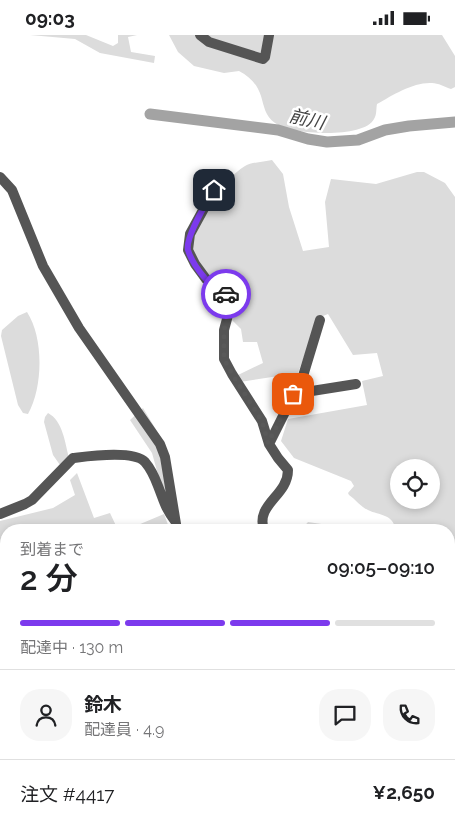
<!DOCTYPE html>
<html lang="ja">
<head>
<meta charset="utf-8">
<style>
  body { margin:0; font-family:Raleway,"Noto Sans JP",sans-serif; background:#f6f6f6; color:#202124; height:100vh; display:flex; flex-direction:column; font-size:19px; white-space:nowrap }
  * { box-sizing:border-box; margin:0 }
  p { font-size:16px; color:#757577 }
  .icon { flex:none; width:28px; height:28px; fill:none; stroke:currentColor; stroke-width:2; stroke-linecap:round; stroke-linejoin:round }
  .map { position:relative; flex:1; overflow:hidden }
  .drawer { position:absolute; left:0px; top:489px; width:455px; height:311px; display:flex; flex-direction:column; background:#fff; border-radius:20px 20px 0 0; box-shadow:0 2px 8px #0003 }
  .drawer>* { flex:none }
  .controls { position:absolute; left:390px; top:424px; display:grid; gap:10px }
  .controls a { display:grid; place-items:center; width:50px; height:50px; border-radius:50%; background:#fff; box-shadow:0 2px 8px #0003; font-size:25px }
  .pin { position:absolute; display:grid; place-items:center; width:42px; height:42px; color:#fff; margin:-21px; border-radius:10px; box-shadow:0 2px 8px #0006 }
  .courier { position:absolute; display:grid; place-items:center; width:50px; height:50px; margin:-25px; border:4px solid #7c3aed; border-radius:50%; background:#fff; color:#222; box-shadow:0 1px 6px #0007 }
  .headline em { font-style:normal; font-weight:600 }
  .headline div { display:flex; flex-direction:column-reverse }
  .headline { display:flex; align-items:center; justify-content:space-between; height:85px; padding:0 20px }
  h1 { font-size:32px; font-weight:600; line-height:38px }
  .bar { display:grid; grid-template-columns:repeat(4,1fr); gap:8px 5px; align-content:center; height:60px; padding:0 20px }
  .bar i { height:6px; border-radius:4px; background:#e0e0e0 }
  .bar .on { background:#7c3aed }
  .bar p { grid-column:span 4 }
  .line { display:flex; align-items:center; gap:12px; padding:0 20px; border-top:1px solid #e0e0e0 }
  .line div { flex:1 }
  .round { display:grid; place-items:center; flex:none; width:52px; height:52px; border-radius:20px; background:#f6f6f6 }
  .status { display:flex; justify-content:space-between; align-items:center; height:35px; padding:0 25px; background:#fff; direction:ltr }
  .status svg { height:14px; fill:currentColor }
  .map>svg:first-child { display:block }
  .green { fill:#dcdcdc; fill-rule:evenodd }
  .lines { fill:none; stroke-linecap:round; stroke-linejoin:round }
  .river { stroke:#a3a3a3; stroke-width:11 }
  .minor { stroke:#555; stroke-width:10 }
  .done { stroke:#595959; stroke-width:5; stroke-dasharray:0 9 }
  .route { stroke:#7c3aed; stroke-width:6 }
  .labels { text-anchor:middle; dominant-baseline:central; stroke-width:5; stroke-linejoin:round; paint-order:stroke }
  .water-label { font-size:18px; font-style:italic; fill:#444; stroke:#fff }
</style>
</head>
<body>
<div class="status"><b>09:03</b><svg viewBox="0 0 49 12"><path d="M0 12V9h3v3zM5 12V6h3v6zM10 12V3h3v9zM15 12V0h3v12zM26 1h20v11H26zM47 4h2v5h-2z"/></svg></div>
<div class="map">
<svg width="455" height="799" viewBox="0 0 455 799">
  <rect width="100%" height="100%" fill="#fff"/>
  <path class="green" d="M30,0h56l27,11 5,-3v-8h19l-9,2 3,15 24,4 -1,7 -54,-10 -25,-14z
    M169,0h273l13,21v31l-4,2c-6,-2 -13,-6 -19,-6 -19,-1 -39,12 -55,21 -1,4 0,11 -3,15 -10,20 -83,16 -99,4 -10,-7 -11,-17 -14,-27 -4,-12 -11,-19 -22,-25l-15,2 -30,-7 -16,-14z
    M272,125l11,14 6,33 14,44 26,-4 -4,-45 6,-23 45,5 41,-12h7l21,11 10,14v446l-6,5v-118h-53c-4,-17 -16,-14 -28,-20 -7,-3 -13,-11 -19,-15l-1,-2 6,-7 -3,-5 -57,-23 -13,-17 7,-22 79,-14 -5,-24 21,-5 -6,-23 -24,2 -25,-41 -10,4 -20,55 -58,9 -2,-7 25,-12 -6,-21h-14l-2,-13 -9,-9 9,-19 -33,-23 -18,-29c5,-29 31,-68 55,-83 7,-4 19,-4 27,-6zM399,432h32v33h-32z
    M27,277c17,26 16,75 1,102l-5,-1 -5,-8 -17,-69 1,-6 16,-14z
    M143,373l20,33 12,52 -11,3 -12,-43 -22,-33z
    M48,378c15,8 17,30 21,45l-9,7 -7,-10 -9,-33 1,-5z
    M77,438l17,45 16,-5 8,17h-112v51l-6,-12v-48l53,-13 22,-13 -5,-15z
    M164,479l6,16h-44z
    M308,487l54,8h-61z
    M0,624l6,10v21l-5,49 5,30v43l-4,22h-2z
    M137,794h50l-2,5h-47z
    M349,794h83l-3,5h-90z"/>
  <g class="lines">
    <path class="river" d="M150,79l128,16 30,9 19,3 31,-2 27,-10 24,-4 46,-4"/>
    <path class="minor" d="M200,0l9,7 54,17 2,-2 4,-22
      M0,142l12,13 31,76 36,62 81,116 5,13 12,73
      M214,155l-24,44 -2,16 7,14 11,15 17,11 7,9v9l-6,22v29l8,15 30,47 7,23 9,14 10,12c0,26 -33,34 -24,60
      M293,359l63,-10
      M269,409l34,-68 17,-56
      M0,479l25,-10 7,-4 41,-42c17,-2 61,-8 72,4 6,7 10,16 13,24 6,15 7,22 17,35
      M449,652l6,-6
      M0,672l6,9
      M449,718l6,4
      M449,757l6,-11
      M449,774l6,3
      M49,794v5
      M291,794l1,5"/>
  </g>
  <g class="lines">
    <path class="done" d="M226,259l4,5v9l-6,22v29l8,15 30,47 6,22 25,-49"/>
    <path class="route" d="M214,155c-7,12 -29,47 -26,60 3,10 10,20 16,27 6,8 16,9 22,17"/>
  </g>
  <g class="labels">
    <g class="water-label">
      <text transform="translate(307 84) rotate(13)">前川</text>
    </g>
  </g>
</svg>
<div class="controls">
<a><svg class="icon" aria-label="locate" viewBox="0 0 24 24"><circle cx="12" cy="12" r="6"/><path d="M12 2v4M12 18v4M2 12h4M18 12h4"/></svg></a>
</div>
<div class="pin" style="left:293px;top:359px;background:#ea580c"><svg class="icon" aria-label="bag" viewBox="0 0 24 24"><path d="M5 8h14l-1 12H6zM9 8a3 3 0 0 1 6 0"/></svg></div>
<div class="pin" style="left:214px;top:155px;background:#1f2937"><svg class="icon" aria-label="home" viewBox="0 0 24 24"><path d="M3 11l9-7 9 7M6 9v11h12V9"/></svg></div>
<div class="courier" style="left:226px;top:259px"><svg class="icon" aria-label="car" viewBox="0 0 24 24"><path d="M5 17H2v-5l4-1 3-4h7l3 4 3 1v5h-3M9 17h6M6 11h13"/><circle cx="7" cy="17" r="2"/><circle cx="17" cy="17" r="2"/></svg></div>
<section class="drawer">
<div class="headline"><div><h1>2 分</h1><p>到着まで</p></div><em>09:05–09:10</em></div>
<div class="bar"><i class="on"></i><i class="on"></i><i class="on"></i><i></i><p>配達中 · 130 m</p></div>
<div class="line" style="height:90px"><a class="round"><svg class="icon" aria-label="person" viewBox="0 0 24 24"><circle cx="12" cy="8" r="4"/><path d="M4 21q1-7 8-7t8 7"/></svg></a><div><b>鈴木</b><p>配達員 · 4.9</p></div><a class="round"><svg class="icon" aria-label="chat" viewBox="0 0 24 24"><path d="M4 5h16v11H9l-5 4z"/></svg></a><a class="round"><svg class="icon" aria-label="phone" viewBox="0 0 24 24"><path d="M5 4h4l2 5-3 2q2 4 5 5l2-3 5 2v4C11 20 4 13 5 4z"/></svg></a></div>
<div class="line" style="height:65px"><div>注文 #4417</div><b>¥2,650</b></div>
</section>
</div>
</body>
</html>
